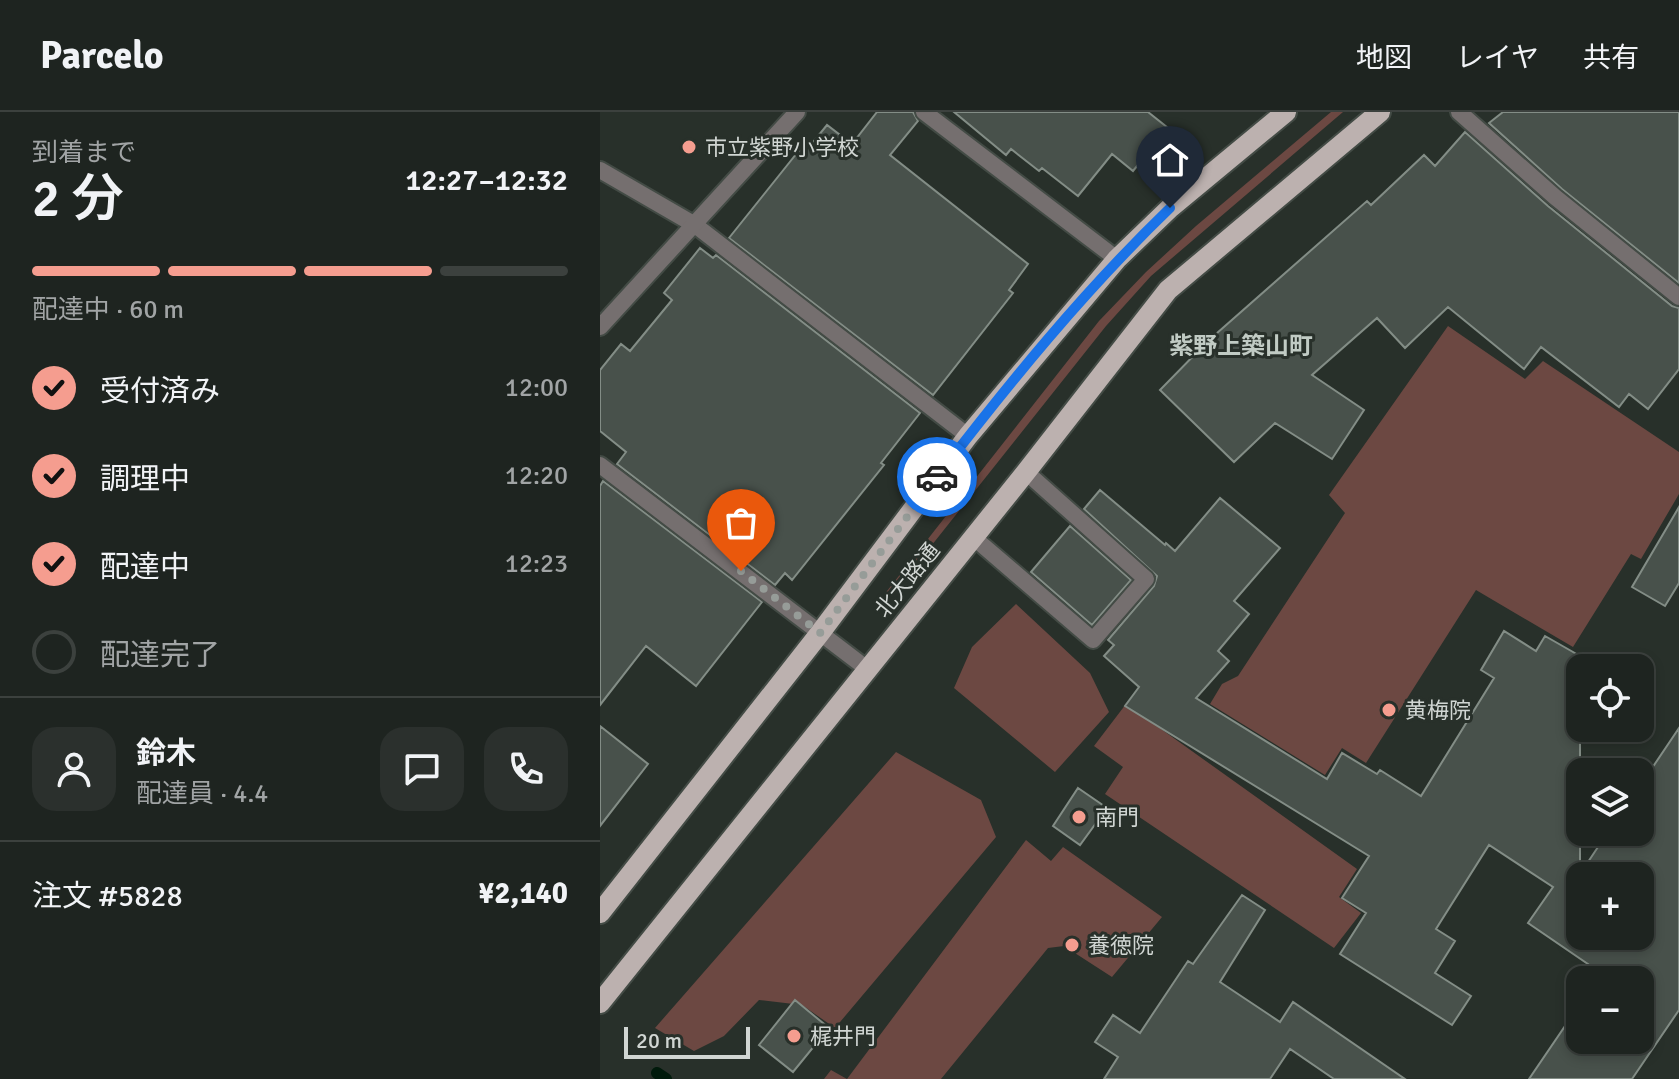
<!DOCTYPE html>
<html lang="ja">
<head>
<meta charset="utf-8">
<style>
  body { margin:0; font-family:Signika,"Noto Sans JP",sans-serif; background:#2b302d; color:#f1f3f6; height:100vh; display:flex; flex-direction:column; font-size:30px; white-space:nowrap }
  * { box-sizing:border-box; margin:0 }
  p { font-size:26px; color:#a1a4a5 }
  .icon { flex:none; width:44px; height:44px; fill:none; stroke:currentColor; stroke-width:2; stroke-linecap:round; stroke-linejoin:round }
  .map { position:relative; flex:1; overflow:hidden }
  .side { display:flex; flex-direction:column; background:#1e2420; width:600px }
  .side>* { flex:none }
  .tools { position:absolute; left:966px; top:542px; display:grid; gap:16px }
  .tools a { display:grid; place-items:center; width:88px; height:88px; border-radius:16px; background:#1e2420; box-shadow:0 4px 12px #0003,0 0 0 2px #3c413e; font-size:40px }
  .scale { position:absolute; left:24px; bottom:20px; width:126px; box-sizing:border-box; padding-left:8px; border:4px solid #d1d6d3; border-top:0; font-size:22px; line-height:28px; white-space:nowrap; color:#d1d6d3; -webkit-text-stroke:6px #28302a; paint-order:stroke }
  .pin { position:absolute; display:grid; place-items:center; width:68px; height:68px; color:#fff; margin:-82px -34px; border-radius:50% 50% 50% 0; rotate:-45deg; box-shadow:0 0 8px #0007 }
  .pin .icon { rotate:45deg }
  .courier { position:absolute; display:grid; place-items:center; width:80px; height:80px; margin:-40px; border:6px solid #1a73e8; border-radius:50%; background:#fff; color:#222; box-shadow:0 2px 10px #0007 }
  .summary em { font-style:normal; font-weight:600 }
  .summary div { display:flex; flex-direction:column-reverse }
  .summary { display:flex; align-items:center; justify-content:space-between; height:136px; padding:0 32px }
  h1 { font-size:52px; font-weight:600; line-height:60px }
  .bar { display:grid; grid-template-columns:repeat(4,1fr); gap:12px 8px; align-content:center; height:96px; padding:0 32px }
  .bar i { height:10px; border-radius:6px; background:#3c413e }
  .bar .active { background:#f59d8f }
  .bar p { grid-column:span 4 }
  .line { display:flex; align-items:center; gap:20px; padding:0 32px; border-top:2px solid #3c413e }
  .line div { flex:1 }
  .round { display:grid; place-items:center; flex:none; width:84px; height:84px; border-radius:24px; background:#2b302d }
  ol { padding:0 32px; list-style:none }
  li { display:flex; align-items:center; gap:24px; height:88px }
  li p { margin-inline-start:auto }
  li .icon { padding:8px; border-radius:50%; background:#f59d8f; color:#111; stroke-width:4 }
  li:last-child { color:#a1a4a5 }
  li i { width:44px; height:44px; border:4px solid #3c413e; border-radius:50% }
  header { display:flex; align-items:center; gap:48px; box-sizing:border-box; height:112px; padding:0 40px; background:#1e2420; border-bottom:2px solid #3c413e }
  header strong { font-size:38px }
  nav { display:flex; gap:44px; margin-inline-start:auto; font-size:28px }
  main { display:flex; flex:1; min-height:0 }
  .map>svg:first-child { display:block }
  .green { fill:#6c4842 }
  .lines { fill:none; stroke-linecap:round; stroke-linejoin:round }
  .stream { stroke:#001a0b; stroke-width:12 }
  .building { fill:#48514b; stroke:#838d86; stroke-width:2; fill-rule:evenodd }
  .service-casing { stroke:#434b45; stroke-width:20 }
  .minor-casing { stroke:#434b45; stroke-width:20 }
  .primary-casing { stroke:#434b45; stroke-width:24 }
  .service { stroke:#756f6f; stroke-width:16 }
  .minor { stroke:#756f6f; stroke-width:16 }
  .primary { stroke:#bcb1af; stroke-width:20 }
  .done { stroke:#969c98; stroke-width:8; stroke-dasharray:0 14.4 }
  .route { stroke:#1a73e8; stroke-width:10 }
  .poi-dot { fill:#f59d8f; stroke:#28302a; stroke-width:3 }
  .labels { text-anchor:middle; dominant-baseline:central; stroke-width:6; stroke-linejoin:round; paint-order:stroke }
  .poi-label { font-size:22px; fill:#d1d6d3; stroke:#28302a; text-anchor:start }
  .street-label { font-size:22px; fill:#d1d6d3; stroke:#28302a }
  .neighbourhood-label { font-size:24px; font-weight:bold; fill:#c1cbc4; stroke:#28302a }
</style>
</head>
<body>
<header>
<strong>Parcelo</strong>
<nav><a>地図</a><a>レイヤ</a><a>共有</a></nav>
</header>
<main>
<section class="side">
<div class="summary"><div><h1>2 分</h1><p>到着まで</p></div><em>12:27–12:32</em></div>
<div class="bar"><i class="active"></i><i class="active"></i><i class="active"></i><i></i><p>配達中 · 60 m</p></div>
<ol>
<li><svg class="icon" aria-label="check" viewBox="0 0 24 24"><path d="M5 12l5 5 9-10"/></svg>受付済み<p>12:00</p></li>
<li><svg class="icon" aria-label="check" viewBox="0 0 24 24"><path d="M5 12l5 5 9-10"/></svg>調理中<p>12:20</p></li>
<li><svg class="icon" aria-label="check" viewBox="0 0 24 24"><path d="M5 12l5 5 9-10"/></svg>配達中<p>12:23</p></li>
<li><i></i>配達完了</li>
</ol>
<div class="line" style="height:144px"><a class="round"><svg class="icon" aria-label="person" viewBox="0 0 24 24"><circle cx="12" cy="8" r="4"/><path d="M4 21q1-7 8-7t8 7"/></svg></a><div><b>鈴木</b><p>配達員 · 4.4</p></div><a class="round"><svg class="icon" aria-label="chat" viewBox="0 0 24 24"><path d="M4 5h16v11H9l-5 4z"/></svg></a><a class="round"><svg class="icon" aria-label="phone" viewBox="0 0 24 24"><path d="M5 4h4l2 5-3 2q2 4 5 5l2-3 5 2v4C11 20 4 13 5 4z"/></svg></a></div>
<div class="line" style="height:104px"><div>注文 #5828</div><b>¥2,140</b></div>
</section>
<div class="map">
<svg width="1079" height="967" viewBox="0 0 1079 967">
  <rect width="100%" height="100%" fill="#28302a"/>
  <path class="green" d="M731,0h12l-192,164 -45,50 -221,278 -5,-1v-3l219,-279 47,-49 50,-46z
    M848,214l77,53 18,-18 136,91v42l-38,65 -10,-5 -58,93 -97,-57 -110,173 -24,-15 -17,27 -115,-71 12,-20 16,-8 107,-163 -16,-18z
    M416,492l74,69 19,39 -54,60 -101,-84 18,-41z
    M526,592l231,165 -18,28 22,16 -27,35 -229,-154 18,-27 -29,-21z
    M296,640l85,48 15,37 -161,191 -33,-23 -43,-5 -35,36 -30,15 -39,-23z
    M426,728l25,21 12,-14 99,70 -50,60 -48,-31 -16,2 -107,131h-117l7,-9 16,9z"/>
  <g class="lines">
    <path class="stream" d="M57,961l9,6"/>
  </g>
  <path class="building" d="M277,0h36l5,9 -28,34 138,109 -19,26 4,3 -80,102 -204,-157 76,-95 5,3 17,-21 25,19z
    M354,0h194l20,16 -35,43 -21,-17 -34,42 -36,-28 -3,3 -28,-22 -5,6z
    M903,0h176v171l-117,-94 -73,-66z
    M865,20l83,74 124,100 7,2v61l-31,40 -19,-15 -10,13 -78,-60 -17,22 -76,-62 -43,41 -28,-30 -65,57 52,35 -32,49 -57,-36 -41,39 -74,-72 48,-49 159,-140 4,4 53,-50 11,11z
    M100,136l13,10 3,-3 204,158 -39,50 3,2 -92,115 -7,-7 -10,12 -158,-121 9,-12 -26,-21v-61l21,-26 9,7 42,-51 -8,-7z
    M3,369l159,121 -66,84 -50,-40 -46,59v-219z
    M500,378l65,55 1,-2 9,8 45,-53 60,50 -46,53 15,13 -31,37 11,10 -33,37 131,81 15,-26 35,21 3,-4 41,26 73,-118 -13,-8 23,-39 32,20 9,-15 35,20v218l28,-42h32v-46l39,-58v282l-47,69h-103l51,-75v36h60v-60h-44l5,-7 -73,-50 25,-36 -64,-42 -53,84 19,12 -20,32 36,23 -19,29 -112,-71 26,-41 -24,-15 27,-42 -244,-150 14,-19 -35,-31 10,-11 -6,-5 46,-54 3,-10 -73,-67zM980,764h60v60h-60z
    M1079,395v76l-14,23 -33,-19z
    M470,414l61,54 -39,45 -61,-53z
    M0,614l48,38 -48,62z
    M478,676l29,20 -27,37 -27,-19z
    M642,783l23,15 -45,72 60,40 13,-20 112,77h-71l-44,-30 -20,30h-166l14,-22 -23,-15 18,-27 27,18 48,-72 5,3z
    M195,888l34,28 -36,44 -34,-27z"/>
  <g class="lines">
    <defs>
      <path id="service" d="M859,0l96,85 124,100
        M0,58l95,55 273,211
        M373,425l120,103 53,-61 -120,-107"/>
      <path id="minor" d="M324,0l193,147
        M0,215l197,-215
        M0,353l266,203"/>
      <path id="primary" d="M0,801l220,-280 148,-197 149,-177 53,-51 116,-96
        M0,891l426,-531 142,-182 212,-178"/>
    </defs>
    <use href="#service" class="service-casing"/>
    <use href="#minor" class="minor-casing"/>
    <use href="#primary" class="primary-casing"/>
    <use href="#service" class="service"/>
    <use href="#minor" class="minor"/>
    <use href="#primary" class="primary"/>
  </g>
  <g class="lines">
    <path class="done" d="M141,459l79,62 117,-156"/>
    <path class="route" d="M337,365c72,-94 148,-187 233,-269"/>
  </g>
  <g class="poi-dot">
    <circle cx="89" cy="35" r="8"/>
    <circle cx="789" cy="598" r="8"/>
    <circle cx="479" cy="705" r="8"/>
    <circle cx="472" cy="833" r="8"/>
    <circle cx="194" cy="924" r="8"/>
  </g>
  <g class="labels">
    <g class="poi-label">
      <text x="105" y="35">市立紫野小学校</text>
      <text x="805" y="598">黄梅院</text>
      <text x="495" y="705">南門</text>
      <text x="488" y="833">養徳院</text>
      <text x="210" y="924">梶井門</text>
    </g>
    <g class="street-label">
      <text transform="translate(307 468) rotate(-51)">北大路通</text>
    </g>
    <g class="neighbourhood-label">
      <text x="641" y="234">紫野上築山町</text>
    </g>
  </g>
</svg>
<div class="tools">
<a><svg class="icon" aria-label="locate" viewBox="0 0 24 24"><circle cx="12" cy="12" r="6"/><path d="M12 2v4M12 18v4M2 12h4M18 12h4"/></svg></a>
<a><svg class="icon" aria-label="layers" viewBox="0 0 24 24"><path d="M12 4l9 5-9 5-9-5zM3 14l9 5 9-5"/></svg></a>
<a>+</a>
<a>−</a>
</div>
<div class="scale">20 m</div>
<div class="pin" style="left:141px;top:459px;background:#ea580c"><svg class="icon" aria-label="bag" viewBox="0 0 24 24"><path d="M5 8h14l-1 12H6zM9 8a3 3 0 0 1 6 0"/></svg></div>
<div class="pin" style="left:570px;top:96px;background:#1f2937"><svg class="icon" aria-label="home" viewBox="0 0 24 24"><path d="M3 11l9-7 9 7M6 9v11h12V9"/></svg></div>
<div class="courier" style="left:337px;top:365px"><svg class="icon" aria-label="car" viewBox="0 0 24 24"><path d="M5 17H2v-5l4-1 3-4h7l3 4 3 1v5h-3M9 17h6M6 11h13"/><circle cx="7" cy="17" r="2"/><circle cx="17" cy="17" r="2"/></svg></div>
</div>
</main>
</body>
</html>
